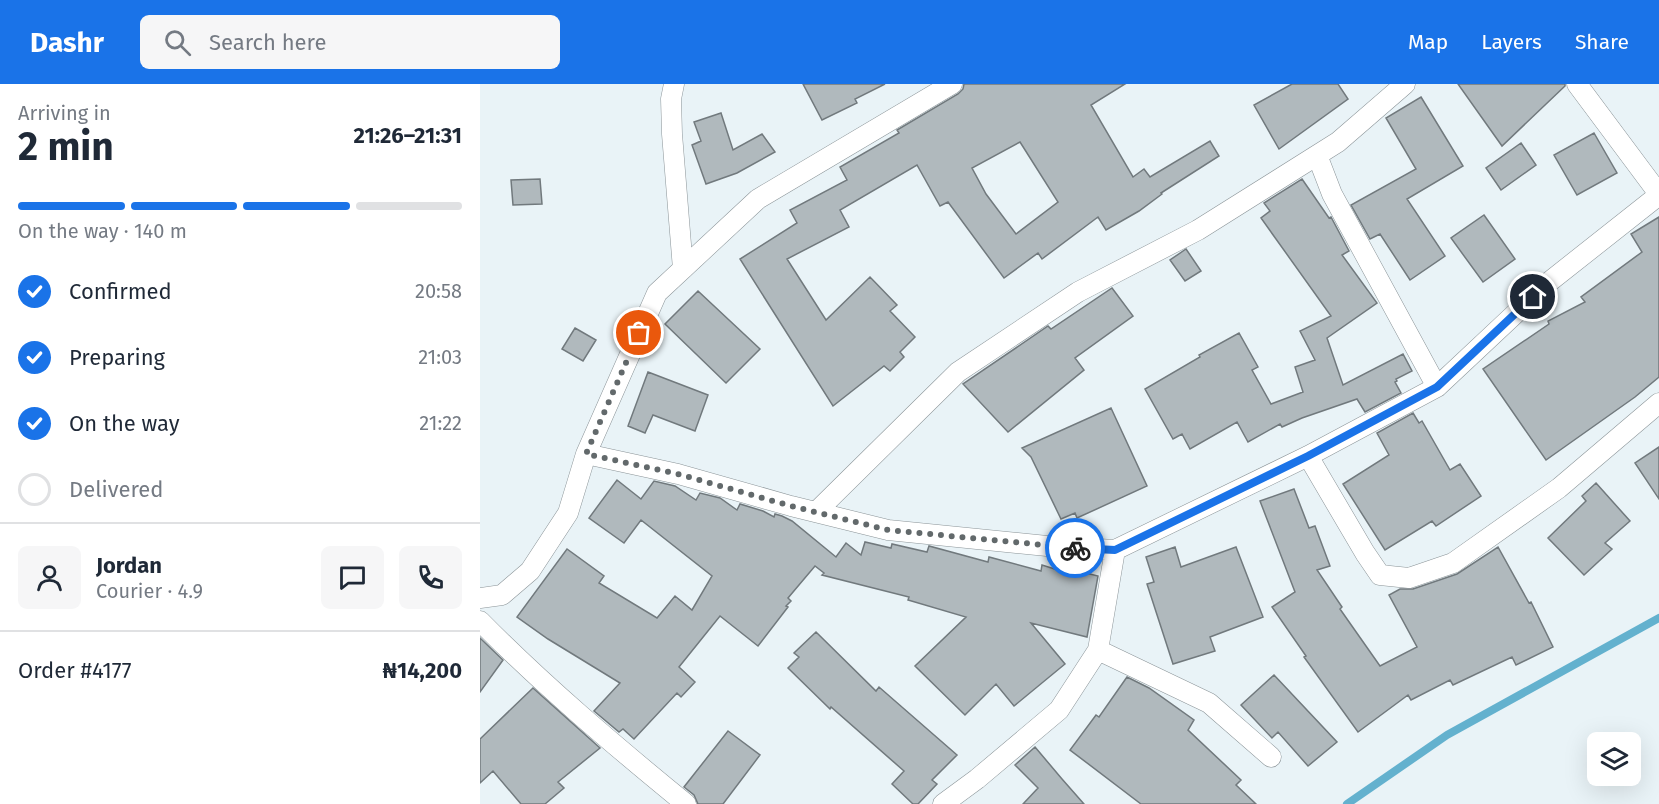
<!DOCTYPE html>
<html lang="en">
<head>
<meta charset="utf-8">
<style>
  body { margin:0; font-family:"Fira Sans",sans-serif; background:#f6f6f7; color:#1f2937; height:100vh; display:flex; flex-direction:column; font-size:22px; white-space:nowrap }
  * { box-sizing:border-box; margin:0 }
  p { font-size:20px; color:#747a83 }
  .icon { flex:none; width:33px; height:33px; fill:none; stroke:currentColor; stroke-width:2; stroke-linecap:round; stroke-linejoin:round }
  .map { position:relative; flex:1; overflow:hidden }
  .panel { display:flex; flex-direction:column; background:#fff; width:480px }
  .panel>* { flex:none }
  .tools { position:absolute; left:1107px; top:648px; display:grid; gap:12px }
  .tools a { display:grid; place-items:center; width:54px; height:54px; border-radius:9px; background:#fff; box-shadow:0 6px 24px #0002; font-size:30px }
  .pin { position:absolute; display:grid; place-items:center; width:51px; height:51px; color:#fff; margin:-26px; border:3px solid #fff; border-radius:50%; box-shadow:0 2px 6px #0007 }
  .courier { position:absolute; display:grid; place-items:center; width:60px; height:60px; margin:-30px; border:4px solid #1a73e8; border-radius:50%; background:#fff; color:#222; box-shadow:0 2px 8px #0007 }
  .headline em { font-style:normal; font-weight:700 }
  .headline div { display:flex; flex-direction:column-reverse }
  .headline { display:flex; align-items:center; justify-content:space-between; height:102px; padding:0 18px }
  h1 { font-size:39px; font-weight:700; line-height:45px }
  .bar { display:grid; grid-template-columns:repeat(4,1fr); gap:9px 6px; align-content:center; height:72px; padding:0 18px }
  .bar i { height:8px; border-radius:4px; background:#e0e1e3 }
  .bar .on { background:#1a73e8 }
  .bar p { grid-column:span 4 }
  .line { display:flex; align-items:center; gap:15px; padding:0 18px; border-top:2px solid #e0e1e3 }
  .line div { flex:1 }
  .round { display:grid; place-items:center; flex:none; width:63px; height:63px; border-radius:9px; background:#f6f6f7 }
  ol { padding:0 18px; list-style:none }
  li { display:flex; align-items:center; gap:18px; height:66px }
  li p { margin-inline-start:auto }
  li .icon { padding:6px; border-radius:50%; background:#1a73e8; color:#fff; stroke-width:4 }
  li:last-child { color:#747a83 }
  li i { width:33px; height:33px; border:3px solid #e0e1e3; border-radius:50% }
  header { display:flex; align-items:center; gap:36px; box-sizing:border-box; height:84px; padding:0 30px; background:#1a73e8; color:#fff }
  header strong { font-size:28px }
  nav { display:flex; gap:33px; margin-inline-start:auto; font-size:21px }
  .search { width:420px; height:54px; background:#f6f6f7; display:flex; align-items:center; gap:15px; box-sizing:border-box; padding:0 21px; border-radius:9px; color:#747a83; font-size:22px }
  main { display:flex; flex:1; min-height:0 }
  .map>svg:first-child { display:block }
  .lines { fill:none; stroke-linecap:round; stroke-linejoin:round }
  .stream { stroke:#63b1ce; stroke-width:8 }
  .building { fill:#b0b9bd; stroke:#71797d; stroke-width:1.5; fill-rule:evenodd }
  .minor-casing { stroke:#8b9498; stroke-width:21 }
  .minor { stroke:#fff; stroke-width:20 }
  .done { stroke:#62696b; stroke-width:6; stroke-dasharray:0 10.8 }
  .route { stroke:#1a73e8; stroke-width:8 }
</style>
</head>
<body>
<header>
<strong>Dashr</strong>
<div class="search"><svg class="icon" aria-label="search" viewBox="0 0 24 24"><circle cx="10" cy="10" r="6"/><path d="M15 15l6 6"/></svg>Search here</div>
<nav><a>Map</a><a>Layers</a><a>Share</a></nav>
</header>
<main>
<section class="panel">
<div class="headline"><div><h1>2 min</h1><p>Arriving in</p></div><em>21:26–21:31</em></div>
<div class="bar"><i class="on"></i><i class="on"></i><i class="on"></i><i></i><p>On the way · 140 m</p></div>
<ol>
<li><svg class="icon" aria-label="check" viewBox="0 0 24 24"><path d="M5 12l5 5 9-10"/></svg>Confirmed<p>20:58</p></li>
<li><svg class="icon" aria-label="check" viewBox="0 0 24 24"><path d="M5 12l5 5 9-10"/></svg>Preparing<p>21:03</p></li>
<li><svg class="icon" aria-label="check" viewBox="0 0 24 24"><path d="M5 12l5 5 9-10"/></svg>On the way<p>21:22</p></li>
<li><i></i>Delivered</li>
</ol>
<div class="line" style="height:108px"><a class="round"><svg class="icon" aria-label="person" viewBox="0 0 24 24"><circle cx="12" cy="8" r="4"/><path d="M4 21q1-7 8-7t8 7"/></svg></a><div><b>Jordan</b><p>Courier · 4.9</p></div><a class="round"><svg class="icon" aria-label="chat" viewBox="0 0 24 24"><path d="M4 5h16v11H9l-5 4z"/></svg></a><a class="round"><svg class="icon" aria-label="phone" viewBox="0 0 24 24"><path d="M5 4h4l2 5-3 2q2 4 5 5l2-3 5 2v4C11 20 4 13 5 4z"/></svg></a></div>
<div class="line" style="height:78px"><div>Order #4177</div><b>₦14,200</b></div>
</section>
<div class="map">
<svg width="1179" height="720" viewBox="0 0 1179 720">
  <rect width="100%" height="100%" fill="#e9f3f7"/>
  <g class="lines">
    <path class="stream" d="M867,720l100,-69 212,-117"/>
  </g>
  <path class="building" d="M323,0h82l-30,15 2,4 -35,17z
    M484,0h161l-34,21 42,72 11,-8 6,8 60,-36 9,15 -58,37 1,1 -23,17 -33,19 -8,-13 -56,42 -4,-6 -34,25 -56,-76 -8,4 -23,-41 -77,45 9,17 -62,32 39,61 44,-43 27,28 -7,6 25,26 -15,15 4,5 -14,14 -6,-5 -51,40 -93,-147 57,-36 -7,-13 57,-30 -7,-13 59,-34 -2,-3 61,-36 5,-5zM540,58l38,60 -42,32 -30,-40 -14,-26z
    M812,0h46l10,15 -69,50 -25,-44z
    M978,0h107v2l-63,60z
    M941,13l42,69 -56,33 38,57 -35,24 -30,-46 -10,5 -19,-34 65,-36 -30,-51z
    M241,29l12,37 29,-16 13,18 -38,21 -31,11 -14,-39 9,-4 -7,-19z
    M1114,49l23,40 -40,22 -23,-40z
    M1041,59l15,22 -35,25 -15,-22z
    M60,95l2,25 -29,1 -2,-25z
    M822,95l27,39 2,-1 18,34 -7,4 35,48 -50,35 16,47 60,-31 9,17 -16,8 1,2 -2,1 6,11 -36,19 -8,-13 -55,19 -20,9 -2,-3 -32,18 -11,-20 -47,27 -8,-15 -9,5 -28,-50 55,-32 -1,-2 40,-22 19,34 -6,3 19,34 32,-12 -8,-25 20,-7 -15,-29 31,-15 -70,-98 9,-7 -6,-8z
    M1004,131l31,44 -32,23 -32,-44z
    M1179,133v160l-24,20 -89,63 -63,-91 66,-45 -1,-3 37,-19 -4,-5 61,-45 -11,-18z
    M706,165l15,22 -16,10 -15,-21z
    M632,204l21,28 -58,42 9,12 -76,62 -45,-48 85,-58 3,3z
    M218,207l62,58 -34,34 -61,-59z
    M95,244l21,12 -13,21 -21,-12z
    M168,288l60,23 -13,36 -42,-16 -8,18 -17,-7z
    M631,324l36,78 -70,32 -2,-5 -14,6 -30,-62 -9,-9z
    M933,329l6,10 3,-2 28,49 10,-6 21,32 -45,30 -4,-5 -47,29 -42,-66 46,-29 -12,-22z
    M1179,363v52l-24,-36z
    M137,396l24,19 13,-18 21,5 21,14 4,-7 20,5 17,12 3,-6 23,7 11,6 1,-3 7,2 10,5 44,36 10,-14 15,12 4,-13 26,6 1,-4 35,8 2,-6 59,16 1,-5 52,14 1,-6 19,6 1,-4 36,9 -11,61 -56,-14 34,41 -51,42 -18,-22 -31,31 -50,-49 51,-49 -58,-17 1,-3 -87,-22 2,-2 -9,-7 -27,32 3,3 -5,5 2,1 -30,39 -38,-30 -41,51 16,15 -14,15 -4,-4 -43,46 -11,-10 -4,3 -25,-21 26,-28 -72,-44 -31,-22 50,-68 37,27 -5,7 58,35 18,-22 17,14 20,-34 -71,-56 -17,23 -35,-25z
    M1116,399l34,38 -25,22 7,6 -28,26 -36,-37 38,-37 -4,-5z
    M814,405l15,39 6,-2 15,40 -13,4 25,37 -2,2 40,57 37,-19 -28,-52 11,-6h13l44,-15 41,-27 31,56 2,-1 22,45 -37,18 -4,-8 -59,28 -3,-5 -39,20 -3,-5 -50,37 -54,-75 2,-1 -34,-49 23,-15 -35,-91z
    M695,463l6,20 55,-20 27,70 -53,20 5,14 -42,13 -26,-80 7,-2 -8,-25z
    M336,548l60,59 3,-4 78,68 -25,25 5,4 -19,20h-5l-21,-20 12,-13 -73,-64 -1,2 -42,-41 11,-11 -5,-4z
    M0,554l23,22 -23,32z
    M794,591l63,67 -29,24 -30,-34 -6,6 -31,-33z
    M647,593l22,11 45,32 -6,10 53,50 -5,5 20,19h-115l-71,-54 26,-35 3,2z
    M53,604l67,60 -42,34 6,6 -19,16h-24l-28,-33 -13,12v-44z
    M248,647l32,24 -37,49h-25l-4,-9 -10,-8z
    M555,663l27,32 22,25h-61l15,-16 -23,-23z"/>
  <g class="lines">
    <defs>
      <path id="minor" d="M194,0l-3,15 1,35 11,135
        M1097,0l82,110
        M837,71l15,39 105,193
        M106,370l92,20 113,32 97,24 159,16 68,4
        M828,372l57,97 15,22 29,3 44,-15 106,-75 100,-85
        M336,428l142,-140 120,-80 120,-62 140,-88 67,-58
        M0,514l22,-3 28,-24 38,-58 18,-59 71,-161 101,-94 194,-115
        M0,537c64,65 135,125 206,183
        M618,566l111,53 62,54
        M463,720l34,-25 82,-69 39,-60 17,-100 193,-94 129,-69 112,-105 110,-87"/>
    </defs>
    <use href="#minor" class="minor-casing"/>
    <use href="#minor" class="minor"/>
  </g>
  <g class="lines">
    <path class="done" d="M159,249l-53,121 92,20 113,32 97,24 187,18"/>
    <path class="route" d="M595,464l40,2 193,-94 129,-69 96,-90"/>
  </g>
</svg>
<div class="tools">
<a><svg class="icon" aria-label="layers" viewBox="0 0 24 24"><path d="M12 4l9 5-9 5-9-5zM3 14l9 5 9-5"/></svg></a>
</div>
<div class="pin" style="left:159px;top:249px;background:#ea580c"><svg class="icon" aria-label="bag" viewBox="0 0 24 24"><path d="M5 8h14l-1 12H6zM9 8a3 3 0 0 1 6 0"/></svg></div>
<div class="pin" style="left:1053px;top:213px;background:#1f2937"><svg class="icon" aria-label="home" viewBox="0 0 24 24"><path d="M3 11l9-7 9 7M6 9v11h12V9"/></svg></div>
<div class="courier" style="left:595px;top:464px"><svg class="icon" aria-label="bike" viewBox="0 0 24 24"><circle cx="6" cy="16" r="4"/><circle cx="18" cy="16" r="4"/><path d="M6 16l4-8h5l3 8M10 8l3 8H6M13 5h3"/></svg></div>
</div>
</main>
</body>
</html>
